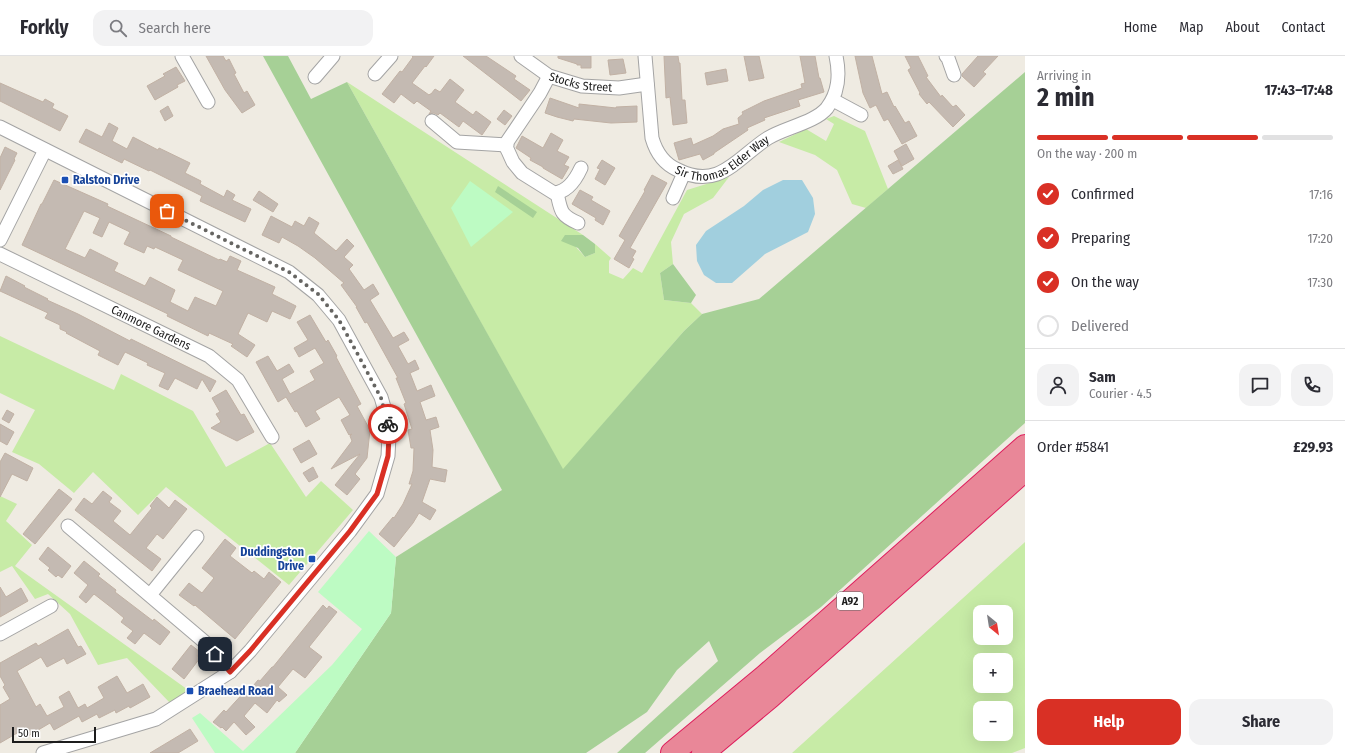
<!DOCTYPE html>
<html lang="en">
<head>
<meta charset="utf-8">
<style>
  body { margin:0; font-family:"Fira Sans Condensed",sans-serif; background:#f2f2f3; color:#2b2b33; height:100vh; display:flex; flex-direction:column; font-size:15px; white-space:nowrap }
  * { box-sizing:border-box; margin:0 }
  p { font-size:13px; color:#7c7c81 }
  .icon { flex:none; width:22px; height:22px; fill:none; stroke:currentColor; stroke-width:2; stroke-linecap:round; stroke-linejoin:round }
  .map { position:relative; flex:1; overflow:hidden }
  .panel { display:flex; flex-direction:column; background:#fff; width:320px }
  .panel>* { flex:none }
  .needle { width:26px; rotate:150deg }
  .controls { position:absolute; left:973px; top:549px; display:grid; gap:8px }
  .controls a { display:grid; place-items:center; width:40px; height:40px; border-radius:8px; background:#fff; box-shadow:0 4px 16px #0002; font-size:20px }
  .scale { position:absolute; left:12px; bottom:10px; width:84px; box-sizing:border-box; padding-left:4px; border:2px solid #1d1d1d; border-top:0; font-size:11px; line-height:14px; white-space:nowrap; color:#1d1d1d; -webkit-text-stroke:3px #fff; paint-order:stroke }
  .pin { position:absolute; display:grid; place-items:center; width:34px; height:34px; color:#fff; margin:-17px; border-radius:8px; box-shadow:0 2px 6px #0006 }
  .courier { position:absolute; display:grid; place-items:center; width:40px; height:40px; margin:-20px; border:3px solid #d93025; border-radius:50%; background:#fff; color:#222; box-shadow:0 1px 5px #0007 }
  .head em { font-style:normal; font-weight:700 }
  .head div { display:flex; flex-direction:column-reverse }
  .head { display:flex; align-items:center; justify-content:space-between; height:68px; padding:0 12px }
  h1 { font-size:26px; font-weight:700; line-height:30px }
  .bar { display:grid; grid-template-columns:repeat(4,1fr); gap:6px 4px; align-content:center; height:48px; padding:0 12px }
  .bar i { height:5px; border-radius:3px; background:#e1e1e2 }
  .bar .active { background:#d93025 }
  .bar p { grid-column:span 4 }
  .line { display:flex; align-items:center; gap:10px; padding:0 12px; border-top:1px solid #e1e1e2 }
  .line div { flex:1 }
  .round { display:grid; place-items:center; flex:none; width:42px; height:42px; border-radius:12px; background:#f2f2f3 }
  ol { padding:0 12px; list-style:none }
  li { display:flex; align-items:center; gap:12px; height:44px }
  li p { margin-inline-start:auto }
  li .icon { padding:4px; border-radius:50%; background:#d93025; color:#fff; stroke-width:4 }
  li:last-child { color:#7c7c81 }
  li i { width:22px; height:22px; border:2px solid #e1e1e2; border-radius:50% }
  .action { display:flex; gap:8px; margin-top:auto; padding:8px 12px }
  .action a { flex:1; height:46px; border-radius:12px; background:#d93025; color:#fff; font-size:16px; font-weight:700; line-height:46px; text-align:center }
  .action a+a { background:#f2f2f3; color:#2b2b33 }
  header { display:flex; align-items:center; gap:24px; box-sizing:border-box; height:56px; padding:0 20px; background:#fff; border-bottom:1px solid #e1e1e2 }
  header strong { font-size:19px }
  nav { display:flex; gap:22px; margin-inline-start:auto; font-size:14px }
  .search { width:280px; height:36px; background:#f2f2f3; display:flex; align-items:center; gap:10px; box-sizing:border-box; padding:0 14px; border-radius:12px; color:#7c7c81; font-size:15px }
  main { display:flex; flex:1; min-height:0 }
  .map>svg:first-child { display:block }
  .grass { fill:#c7eba6; fill-rule:evenodd }
  .forest { fill:#a6d096 }
  .park { fill:#bdfbc3 }
  .water { fill:#a1cfde }
  .building { fill:#c4bab2; stroke:#c1b1a4; fill-rule:evenodd }
  .lines { fill:none; stroke-linecap:round; stroke-linejoin:round }
  .street-casing { stroke:#a4a4a4; stroke-width:15 }
  .highway-casing { stroke:#de1e5d; stroke-width:24 }
  .street { stroke:#fff; stroke-width:13 }
  .highway { stroke:#e98798; stroke-width:22 }
  .done { stroke:#666562; stroke-width:4; stroke-dasharray:0 7.2 }
  .route { stroke:#d93025; stroke-width:5 }
  .transit-dot { fill:#1a4fb4; stroke:#fff; stroke-width:1.5 }
  .labels { text-anchor:middle; dominant-baseline:central; stroke-width:3.5; stroke-linejoin:round; paint-order:stroke }
  .shield { fill:#fff; stroke:#616161; stroke-width:1 }
  .shield-label { font-size:11px; font-weight:bold; fill:#1d1d1d }
  .street-label { font-size:12px; fill:#1d1d1d; stroke:#fff }
  .transit-label { font-size:12px; font-weight:bold; fill:#164399; stroke:#fff; text-anchor:start }
</style>
</head>
<body>
<header>
<strong>Forkly</strong>
<div class="search"><svg class="icon" aria-label="search" viewBox="0 0 24 24"><circle cx="10" cy="10" r="6"/><path d="M15 15l6 6"/></svg>Search here</div>
<nav><a>Home</a><a>Map</a><a>About</a><a>Contact</a></nav>
</header>
<main>
<div class="map">
<svg width="1025" height="697" viewBox="0 0 1025 697">
  <rect width="100%" height="100%" fill="#efebe2"/>
  <path class="grass" d="M347,26l236,153h-18l20,22 10,-4v-9l16,14 -2,3v12l14,6 10,-11 9,5 45,-83 42,-13 -16,21 -29,16 -13,28 2,22 -13,9 4,27 27,3 11,11 -18,17 -121,139z
    M834,60l31,15 23,58 -22,19 -14,-4 -15,-34 -22,-15 -36,-13 27,-13 20,12 8,-17 -8,-5z
    M0,280l114,54 7,-16 72,37 33,56 44,-24 36,54 15,-16 32,29 -64,75 -123,-98 -28,28 -45,-43 -19,21 -35,-29 -27,-12 23,-42 -35,-17z
    M0,440l17,8 -11,17 26,24 -17,21 176,126 -21,11 -43,-45 -29,7 -28,-51 -22,-20 -13,5 -23,-33 -12,6z
    M1025,486v206l-13,5h-220zM980,556h26v26h-26zM980,604h26v26h-26zM980,652h26v26h-26z"/>
  <path class="forest" d="M263,0h25l23,43 36,-17 216,387 121,-138 18,-17 57,-15 266,-227v351l-204,184 -61,46 -115,100h-28l101,-92 -9,-20 -32,29 -30,42 -61,41h-291l96,-140 5,-56 106,-67z
    M498,130l39,26 -4,6 -38,-26z
    M565,179h18l12,9v9l-10,4 -7,-9 -17,-7z
    M673,208l23,31 -5,8 -27,-3 -4,-27z"/>
  <path class="park" d="M470,125l43,31 -42,35 -20,-39z
    M369,475l27,26 -5,56 -96,140h-80l-23,-35 8,-5 43,38 89,-86 30,-36 -44,-37z"/>
  <path class="water" d="M783,124h19l11,18 2,16 -7,18 -43,22 -33,29h-16l-12,-8 -7,-14 -1,-16 10,-14 38,-25 19,-16z"/>
  <path class="building" d="M206,0h17l3,5 3,-2 7,14 -2,1 10,19 3,-2 8,14 -13,8 -17,-23z
    M412,0h22l-8,11 -1,-1 -13,17 17,12 1,-1h1l4,-5 5,3 10,-13 14,11 -9,12 18,13 3,-4 15,11 -9,13 -19,-14 -4,6 -19,-14 -2,2 -4,-2 -5,1 2,-3 -14,-10 -3,3 -13,-10 -7,9 -12,-9 18,-23 2,1 11,-15z
    M463,0h23l30,20 -2,3 16,11 -9,11z
    M558,0h33v12h-10v-3h-4v-1l-19,-6z
    M664,0h14l1,7h1l2,37h3l2,23 -14,2 -3,-28 -4,1z
    M744,0h15l5,22 -15,3z
    M800,0h15l4,22h1l4,14 -26,8 2,6 -36,12 1,2 -18,8 1,2 -34,23v1l-11,6 -3,-6 -21,6 -5,-17 17,-5 2,7 20,-9 10,-7 16,-5 -1,-6 5,-4 -1,-2 22,-11 38,-13 -1,-4 4,-1z
    M855,0h17l10,38 5,-2 7,15 1,-1 10,17 4,-2 8,15 -15,8 -14,-25 -4,2 -8,-16 -6,3 -7,-15z
    M905,0h13l10,20 -2,1 15,20 1,-2 11,12 3,-2 9,10 -12,12 -24,-25 -2,2 -8,-10 1,-1 -12,-23 3,-2z
    M978,0h20l-15,16 3,2 -12,13 -12,-11v-2z
    M623,3l3,14 -16,2 -2,-15z
    M176,11l9,14 -8,4 1,2 -23,13 -8,-14 18,-10 -2,-2z
    M726,13l2,12 -21,4 -2,-12z
    M0,27l43,19 2,-3 9,5 -2,4 16,8 -8,15 -60,-30z
    M550,42l29,10v-4l37,4v-1l21,-1v16l-26,1 -37,-4 -1,2 -16,-4 -12,-4z
    M168,50l5,10 -8,5 -5,-10z
    M504,54l8,6 -7,9 -8,-6z
    M109,67l9,5 -6,13 15,8 6,-12 25,13 1,-2 31,15 -5,10 16,8 -1,3 24,13 3,-7 8,5 -3,5 19,9 -6,13 -45,-21 2,-5 -52,-26 -1,1 -25,-12 -2,4 -43,-21 7,-13 16,8z
    M551,77l12,7 -6,11 12,6 -5,8 5,2 -7,12 -19,-11v-1l-13,-7 1,-2 -15,-10 6,-12 21,12z
    M906,88l8,15 -12,7 -8,-15z
    M5,91l12,6 -3,6 1,1 -15,30v-32z
    M602,104l13,8 -10,17 -10,-6 5,-10 -3,-1z
    M898,104l5,9 -10,5 -5,-8z
    M652,119l15,8 -37,65 6,3 -4,7 2,1 -5,9 -15,-9 11,-19 -6,-4 26,-45 -1,-1z
    M54,124l54,24 -1,2 64,30v1l48,23 1,-1 7,3 3,-6 11,5 -4,9 38,17 -3,7 24,12 -6,13 -18,-8 -5,11 -19,-9 -10,21 17,11 -8,12 -16,-11 2,-2 -24,-11 -1,3 -41,-20 1,-2 -21,-10 -125,-59 19,-41h1zM84,155l16,7 -7,15 9,4 7,-15 21,10 -6,12 20,9 3,-7 7,3 1,-2 28,13 -5,10 45,21 -7,15 -21,-9 -7,14 -18,-9 5,-12 -25,-13 -5,9 -31,-15 4,-8 -28,-14 -5,9 -20,-9z
    M580,134l13,7 -2,3 19,11 -7,14 -8,-5 1,-2 -24,-14z
    M259,135l19,13 -5,8 -20,-12z
    M271,160l21,11 3,-6 9,5 5,-9 10,6 -5,10 22,18 11,-12 7,7 -10,11 9,8 -4,4 15,21 9,-6 6,10 -9,6 23,38 11,-6 5,8 -11,6 10,18 7,-4 4,9 -9,4 7,18 14,-6 4,11 -15,6 6,18 10,-3 3,10 -9,3 3,20 -1,17 15,3 -2,12 -15,-3 -8,23 14,8 -6,10 -11,-7 -6,10 -19,24 -15,-13 14,-17 1,1 9,-14 9,-20h-3l4,-13 1,-23h-3l-3,-18 4,-1 -8,-25 2,-1 -10,-25h2l-31,-56 -2,1 -9,-16h1l-16,-22 3,-2 -29,-25 -17,-12 -16,-9 -3,6 -17,-8z
    M6,220l19,10 -1,1 24,12 -1,1 31,14 52,27 1,-2 85,42 -6,11 -8,-13 -5,10 -22,-11 -7,12 -9,-4 6,-13 -18,-8 1,-2 -23,-11 -7,13 -20,-10 2,-4 -34,-18 1,-1 -7,-3v-4l-15,-7 3,-5 -48,-22z
    M310,259l16,27 2,-2 9,16 -1,1 25,47 -4,2 13,24 -3,28 -12,16 5,5 -13,16 -12,-10 25,-31 -29,15 21,-28 -2,-5 2,-2 -3,1 -8,-15 9,-5 -11,-18 -24,14 5,8 -14,8 -9,-16 -2,1 -9,-15 -8,5 -22,-40 12,-6 9,15 12,-7 5,8 -12,7 8,15 25,-14 -5,-9 14,-8 -9,-15 -16,9 -5,-9 14,-8 -11,-18z
    M226,334l15,25 3,-1 10,18 -17,9 -26,-13 10,-6 -5,-8 4,-2 -8,-14z
    M7,354l7,4 -5,9 -7,-4z
    M0,368l14,8 -7,13 -7,-4z
    M309,384l8,14 -16,9 -8,-14z
    M5,397l28,15 -6,13 -15,-7 -12,23v-35z
    M313,411l5,10 -9,5 -6,-9z
    M59,433l13,10 -37,45 -12,-10z
    M103,435l9,7 -3,4 12,9 -8,10 17,14 22,-27 -2,-2 7,-9 12,11 6,-8 12,9 -24,30 -6,-5 -11,14 15,11 -9,12 -77,-61 9,-12 8,6z
    M225,483l11,9 -6,8 22,17 2,-2 10,8 5,-7 12,10 -46,57 -40,-34 -1,1 -15,-11 10,-12 13,10 12,-15 -12,-10z
    M48,491l23,19 -9,12 -4,-3 -2,2 -8,-7 2,-2 -11,-9z
    M84,505l16,13 -2,2 18,14 -1,2 38,29 1,-2 16,13 -10,13 -16,-12 -9,11 -8,-6 6,-7 -12,-9 3,-4 -12,-10 -18,-14 -8,9 -7,-6 9,-12 -14,-12z
    M0,531l6,10 15,-9 7,13 -28,16z
    M323,549l4,4 2,-3 8,6 -28,35 13,10 -17,21 -12,-9 -15,18 9,8 -8,7 -2,-2 -10,13 -12,-10 -11,13 11,11 -9,8 -12,-13 -8,9 -4,-4 -1,1 -8,-6 11,-12 2,2 20,-22 2,2 10,-12 2,1 12,-14h1z
    M68,573l10,18 3,-1 5,8 -19,10 -3,-6 -17,9 -6,-10 -24,14 19,36 4,-3 7,12 17,-9 -5,-10 10,-6 9,17 7,-4 2,4 17,-10 -6,-11 19,-11 10,17 16,-9 7,13 -20,11 -1,-2 -13,7 -1,-3 -16,8 -2,-4 -15,8 -3,-6 -25,14 -4,-7 -22,13 -4,-7 -24,14v-38l10,-6 -7,-12 2,-2 -5,-9v-13l36,-20 2,3z
    M191,589l9,7 -3,4 3,2 -16,21 -12,-10z
    M190,673l8,12 -20,12h-28z"/>
  <g class="lines">
    <defs>
      <g id="street">
        <path d="M182,0l26,46"/>
        <path id="s1" d="M521,0l28,20 33,10 37,2 28,-4"/>
        <path id="s2" d="M645,0l7,82c4,14 12,26 26,32 41,21 60,-13 90,-32 16,-10 48,-16 59,-30 12,-16 13,-33 9,-52"/>
        <path d="M946,0l2,2 6,17"/>
        <path d="M375,18l16,-18"/>
        <path d="M549,20l-9,17 -33,49 -1,5 2,4 5,11 9,11 32,20c13,-1 22,-14 27,-25"/>
        <path d="M315,21l18,-21"/>
        <path d="M833,44l28,15"/>
        <path d="M432,65l25,21 50,3"/>
        <path d="M0,71l289,145 29,23 21,25 42,77 7,24 1,15 -1,20 -11,38 -27,37 -100,120 -20,21 -74,47 -113,34"/>
        <path d="M557,137c4,18 3,22 21,30"/>
        <path d="M673,142l11,-25"/>
        <path d="M0,184l45,-90"/>
        <path id="s3" d="M0,198l209,102 29,24 34,57"/>
        <path d="M68,470l139,118 23,28"/>
        <path d="M150,539l47,-58"/>
        <path d="M0,578l51,-28"/>
      </g>
      <path id="highway" d="M672,697l93,-77 260,-230
        M703,697l67,-56 255,-227"/>
    </defs>
    <use href="#street" class="street-casing"/>
    <use href="#highway" class="highway-casing"/>
    <use href="#street" class="street"/>
    <use href="#highway" class="highway"/>
  </g>
  <g class="lines">
    <path class="done" d="M167,155l122,61 29,22 21,26 24,44 18,34 7,26"/>
    <path class="route" d="M215,598l15,18 20,-21 100,-120 27,-37 11,-38 1,-20 -1,-12"/>
  </g>
  <g class="transit-dot">
    <rect x="61" y="120" width="8" height="8" rx="2"/>
    <rect x="308" y="499" width="8" height="8" rx="2"/>
    <rect x="186" y="631" width="8" height="8" rx="2"/>
  </g>
  <g class="labels">
    <rect class="shield" x="837" y="536" width="26" height="18" rx="3"/>
    <g class="shield-label">
      <text x="850" y="545">A92</text>
    </g>
    <g class="street-label">
      <text stroke="none"><textPath href="#s1" startOffset="67">Stocks Street</textPath></text>
      <text stroke="none"><textPath href="#s2" startOffset="175">Sir Thomas Elder Way</textPath></text>
      <text stroke="none"><textPath href="#s3" startOffset="168">Canmore Gardens</textPath></text>
    </g>
    <g class="transit-label">
      <text x="73" y="124">Ralston Drive</text>
      <text x="304" y="496" text-anchor="end">Duddingston<tspan x="304" dy="14">Drive</tspan></text>
      <text x="198" y="635">Braehead Road</text>
    </g>
  </g>
</svg>
<div class="controls">
<a><svg class="needle" viewBox="-14 -14 28 28"><path d="M0-13l5 13h-10z" fill="#e53935"/><path d="M0 13l5-13h-10z" fill="#7c7c81"/></svg></a>
<a>+</a>
<a>−</a>
</div>
<div class="scale">50 m</div>
<div class="pin" style="left:167px;top:155px;background:#ea580c"><svg class="icon" aria-label="bag" viewBox="0 0 24 24"><path d="M5 8h14l-1 12H6zM9 8a3 3 0 0 1 6 0"/></svg></div>
<div class="pin" style="left:215px;top:598px;background:#1f2937"><svg class="icon" aria-label="home" viewBox="0 0 24 24"><path d="M3 11l9-7 9 7M6 9v11h12V9"/></svg></div>
<div class="courier" style="left:388px;top:368px"><svg class="icon" aria-label="bike" viewBox="0 0 24 24"><circle cx="6" cy="16" r="4"/><circle cx="18" cy="16" r="4"/><path d="M6 16l4-8h5l3 8M10 8l3 8H6M13 5h3"/></svg></div>
</div>
<section class="panel">
<div class="head"><div><h1>2 min</h1><p>Arriving in</p></div><em>17:43–17:48</em></div>
<div class="bar"><i class="active"></i><i class="active"></i><i class="active"></i><i></i><p>On the way · 200 m</p></div>
<ol>
<li><svg class="icon" aria-label="check" viewBox="0 0 24 24"><path d="M5 12l5 5 9-10"/></svg>Confirmed<p>17:16</p></li>
<li><svg class="icon" aria-label="check" viewBox="0 0 24 24"><path d="M5 12l5 5 9-10"/></svg>Preparing<p>17:20</p></li>
<li><svg class="icon" aria-label="check" viewBox="0 0 24 24"><path d="M5 12l5 5 9-10"/></svg>On the way<p>17:30</p></li>
<li><i></i>Delivered</li>
</ol>
<div class="line" style="height:72px"><a class="round"><svg class="icon" aria-label="person" viewBox="0 0 24 24"><circle cx="12" cy="8" r="4"/><path d="M4 21q1-7 8-7t8 7"/></svg></a><div><b>Sam</b><p>Courier · 4.5</p></div><a class="round"><svg class="icon" aria-label="chat" viewBox="0 0 24 24"><path d="M4 5h16v11H9l-5 4z"/></svg></a><a class="round"><svg class="icon" aria-label="phone" viewBox="0 0 24 24"><path d="M5 4h4l2 5-3 2q2 4 5 5l2-3 5 2v4C11 20 4 13 5 4z"/></svg></a></div>
<div class="line" style="height:52px"><div>Order #5841</div><b>£29.93</b></div>
<div class="action"><a>Help</a><a>Share</a></div>
</section>
</main>
</body>
</html>
